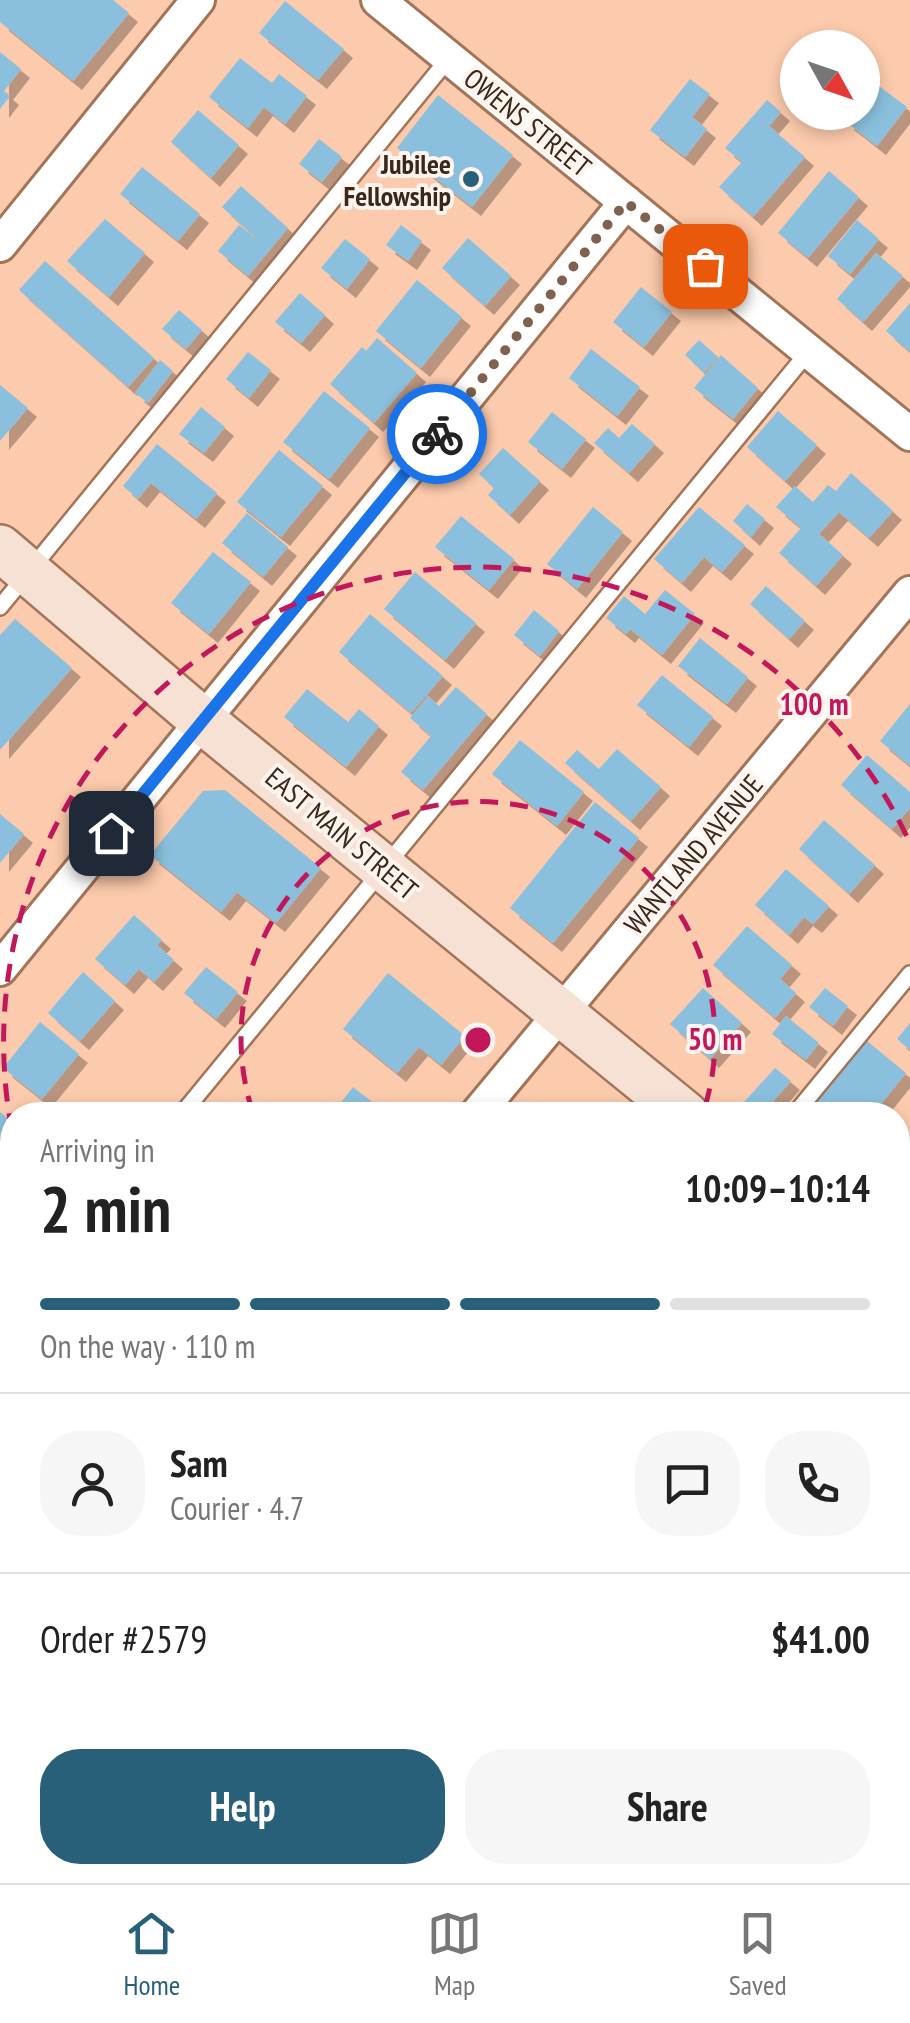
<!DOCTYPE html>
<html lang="en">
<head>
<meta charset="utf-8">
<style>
  body { margin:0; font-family:"PT Sans Narrow",sans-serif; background:#f6f6f6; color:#222; height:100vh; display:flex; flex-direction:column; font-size:38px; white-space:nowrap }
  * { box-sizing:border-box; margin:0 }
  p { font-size:32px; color:#767676 }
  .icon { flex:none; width:55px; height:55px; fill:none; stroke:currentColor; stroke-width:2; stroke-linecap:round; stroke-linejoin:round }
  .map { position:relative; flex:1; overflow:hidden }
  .side { position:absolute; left:0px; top:1102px; width:910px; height:782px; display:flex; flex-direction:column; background:#fff; border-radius:40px 40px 0 0; box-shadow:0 5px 15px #0003 }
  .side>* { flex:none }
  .needle { width:65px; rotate:130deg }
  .controls { position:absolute; left:780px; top:30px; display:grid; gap:20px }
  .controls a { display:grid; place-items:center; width:100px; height:100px; border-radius:50%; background:#fff; box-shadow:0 5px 15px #0003; font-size:50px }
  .pin { position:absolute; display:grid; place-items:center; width:85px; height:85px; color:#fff; margin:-42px; border-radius:20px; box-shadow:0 5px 15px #0006 }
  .courier { position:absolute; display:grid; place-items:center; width:100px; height:100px; margin:-50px; border:8px solid #1a73e8; border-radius:50%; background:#fff; color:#222; box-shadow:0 2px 12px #0007 }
  .headline em { font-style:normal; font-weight:600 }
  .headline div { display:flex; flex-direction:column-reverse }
  .headline { display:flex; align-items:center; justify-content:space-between; height:170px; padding:0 40px }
  h1 { font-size:65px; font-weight:600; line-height:75px }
  .bar { display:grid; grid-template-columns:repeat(4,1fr); gap:15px 10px; align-content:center; height:120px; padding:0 40px }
  .bar i { height:12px; border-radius:8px; background:#e0e0e0 }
  .bar .active { background:#28607a }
  .bar p { grid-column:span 4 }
  .line { display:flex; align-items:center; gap:25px; padding:0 40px; border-top:2px solid #e0e0e0 }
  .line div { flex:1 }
  .round { display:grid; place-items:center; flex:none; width:105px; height:105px; border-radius:40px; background:#f6f6f6 }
  .primary-button { display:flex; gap:20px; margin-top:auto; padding:20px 40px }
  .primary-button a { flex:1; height:115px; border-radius:40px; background:#28607a; color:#fff; font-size:40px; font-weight:600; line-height:115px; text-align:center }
  .primary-button a+a { background:#f6f6f6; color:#222 }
  .menu { display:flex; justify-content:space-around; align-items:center; height:140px; border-top:2px solid #e0e0e0; background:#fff; font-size:28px; color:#767676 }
  .menu a { display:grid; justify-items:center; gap:5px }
  .menu .active { color:#28607a }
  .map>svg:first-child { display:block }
  .building { fill:#8ac0dd; filter:url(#shadow) }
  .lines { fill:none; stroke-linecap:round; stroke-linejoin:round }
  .lane-casing { stroke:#a27458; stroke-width:20 }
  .street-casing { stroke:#a27458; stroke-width:38 }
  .secondary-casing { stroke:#a27458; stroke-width:50 }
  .lane { stroke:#fff; stroke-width:15 }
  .street { stroke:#fff; stroke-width:32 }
  .secondary { stroke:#f6e1d4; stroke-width:45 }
  .done { stroke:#7f614e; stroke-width:10; stroke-dasharray:0 18 }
  .route { stroke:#1a73e8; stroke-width:12 }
  .ring { fill:none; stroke:#c2185b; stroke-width:5; stroke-dasharray:18 12 }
  .poi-dot { fill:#28607a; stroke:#fff4ee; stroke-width:4 }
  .labels { text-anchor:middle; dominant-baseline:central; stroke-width:8; stroke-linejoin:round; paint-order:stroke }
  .street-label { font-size:28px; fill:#3b281c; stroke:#fff4ee }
  .poi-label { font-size:28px; font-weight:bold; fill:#3b281c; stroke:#fff4ee; text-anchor:end }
  .centre { fill:#c2185b; stroke:#fff4ee; stroke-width:5 }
  .ring-label { font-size:30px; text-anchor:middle; font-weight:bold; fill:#c2185b; stroke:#fff4ee; stroke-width:8; stroke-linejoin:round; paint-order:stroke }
</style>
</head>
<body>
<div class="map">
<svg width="910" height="1883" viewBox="0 0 910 1883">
  <defs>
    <filter id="shadow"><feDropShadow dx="9" dy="9" stdDeviation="0" flood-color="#0004"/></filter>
  </defs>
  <rect width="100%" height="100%" fill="#fccaac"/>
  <path class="building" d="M0,0h113l16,13 -56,68 -73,-59z
    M285,1l59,48 -26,31 -59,-47z
    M0,52l21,17 -17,22 6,5 -10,13z
    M240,58l32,25 7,-9 28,22 -22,28 -21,-17 -16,21 -39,-31z
    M690,79l20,15 -18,23 15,12 -22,28 -35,-27z
    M875,83l32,24 -30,39 -32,-25 7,-9h10v-13z
    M438,95l75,60 -41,52 -75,-59z
    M767,100l14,12 -12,14 36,31 -52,60 -34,-30 23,-25 -17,-14z
    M198,110l41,35 -28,33 -40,-36z
    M319,139l23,18 -20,25 -23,-18z
    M142,167l58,47 -22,27 -58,-47z
    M829,171l30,26 -51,61 -30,-25z
    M241,186l47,42 -40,48 -30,-25 21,-26 23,18 -40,-36z
    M105,219l40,34 -36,44 -42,-36z
    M857,220l22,19 -29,35 -22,-18z
    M401,225l21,16 -14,20 -22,-16z
    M468,238l43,38 -26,30 -43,-38z
    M345,239l25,20 -23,30 -26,-21z
    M876,253l27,23 -40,46 -26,-23z
    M45,261l109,97 -26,29 -109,-97z
    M417,280l45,37 -41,51 -45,-37z
    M641,287l31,25 -28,35 -31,-25z
    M300,293l25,22 -24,28 -26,-21z
    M910,303v49l-24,-21z
    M179,310l23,20 -16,19 -24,-20z
    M377,338l40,35 -43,50 -44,-39 32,-37 4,4z
    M699,340l19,17 -14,16 -19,-18z
    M591,349l49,38 -23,29 -48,-38z
    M248,352l23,18 -22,28 -23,-19z
    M721,355l37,33 -25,31 -39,-31z
    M160,360l13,11 -25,32 -13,-10z
    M0,385l28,23 -28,33z
    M324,391l46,37 -41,51 -46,-37z
    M201,407l24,20 -21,26 -25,-19z
    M778,411l39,34 -32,36 -38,-34z
    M552,412l34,27 -24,30 -34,-27z
    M632,424l23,20 -26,29 -35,-30 14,-15 11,10z
    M157,444l60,49 -21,26 -45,-36 -13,16 -15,-13z
    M503,448l37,33 -30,34 -22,-20 6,-7 -15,-14z
    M279,450l44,36 -42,51 -44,-35z
    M851,473l42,38 -24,27 -30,-26 -20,22 24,21 -27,31 -37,-33 22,-25 -25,-21 19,-21 18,16 15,-17 8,6z
    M747,504l18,15 -14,18 -18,-16z
    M593,507l30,25 -46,57 -30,-25z
    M699,507l46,38 -23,27 -18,-15 -22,26 -28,-24z
    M247,513l41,34 -25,30 -41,-34z
    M461,516l53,43 -25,31 -54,-43z
    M213,552l38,30 -42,52 -38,-31z
    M415,572l61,51 -31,37 -61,-51z
    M766,586l39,35 -16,18 -39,-35z
    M665,590l30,24 -33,41 -32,-26 -4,5 -20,-16 18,-22 21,18z
    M534,610l25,21 -19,25 -26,-21z
    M370,614l73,62 -32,37 -72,-61z
    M15,619l57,49 -72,82v-115z
    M700,638l48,39 -21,27 -49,-38z
    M662,675l51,42 -24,30 -52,-42z
    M456,687l31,27 -64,76 -22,-18 30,-36 -21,-18 18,-22 11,10z
    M307,689l41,33 11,-13 20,17 -33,41 -62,-50z
    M910,704v62l-30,-25z
    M520,740l64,52 -27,34 -65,-52z
    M617,749l44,38 -30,34 -66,-58 12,-13 22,19z
    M867,755l43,37v16l-18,21 -51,-44z
    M225,790l96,78 -45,55 -39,-31 -16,20 -71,-57 53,-64z
    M595,802l44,36 -86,105 -43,-35z
    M0,814l24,20 -24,29z
    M824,820l51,45 -26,29 -50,-45z
    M786,869l43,37 -16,18 -9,-7 -15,18 -34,-30z
    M134,915l28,25 -5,5 17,15 -20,22 -15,-13 -14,16 -30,-26z
    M747,926l45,39 -12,14 16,14 -21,25 -62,-53z
    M206,967l32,25 -22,27 -32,-26z
    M83,972l32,29 -35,40 -32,-28z
    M388,973l77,63 -24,29 -22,-18 -22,26 -54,-44z
    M703,988l39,35 -32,36 -40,-35z
    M825,988l23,18 -15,20 -24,-19z
    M786,1016l33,27 -13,17 -34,-26z
    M40,1022l39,32 -37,45 -39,-31z
    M910,1023v27l-13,-11z
    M862,1037l44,36 -34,42h-72z
    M775,1068l16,13 -30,34h-4l-14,-12z
    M353,1087l36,28h-58z
    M0,1112l12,10v23l-12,15z
    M12,1500v57l-12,-10v-32z
    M0,1565l12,10v8l-12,16z
    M12,1799v33l-12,-10v-8z
    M0,1857l12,10v5h7l13,11h-32z
    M304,1872h52l7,6 -4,5h-53l-6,-5z"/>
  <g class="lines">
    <defs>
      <path id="lane" d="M0,607l449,-549
        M181,1115l628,-764
        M794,1115l116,-141
        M0,1336l12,-15
        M898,1696l12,-15
        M160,1883l9,-11
        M742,1883l8,-11"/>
      <path id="street" d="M378,0l532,434
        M0,245l198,-245
        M0,969l626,-767
        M476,1115l434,-522
        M898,1331l12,-16
        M0,1406l12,10
        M0,1697l12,-15
        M576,1872l13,11
        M450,1883l8,-11"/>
      <path id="secondary" d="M0,548l203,173 483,394
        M898,1286l12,9"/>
    </defs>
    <use href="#lane" class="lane-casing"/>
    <use href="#street" class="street-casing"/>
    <use href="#secondary" class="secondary-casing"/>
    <use href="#lane" class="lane"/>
    <use href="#street" class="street"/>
    <use href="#secondary" class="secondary"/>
  </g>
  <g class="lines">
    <path class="done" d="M437,434l189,-232 79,64"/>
    <path class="route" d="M111,833l326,-399"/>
  </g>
  <g class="ring">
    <path d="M253 1113A237 237 0 1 1 703 1113"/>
    <path d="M12 1131A475 475 0 0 1 908 839"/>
  </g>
  <circle class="poi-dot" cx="471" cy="179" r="10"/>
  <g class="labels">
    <g class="street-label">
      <text transform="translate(528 122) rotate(39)">OWENS STREET</text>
      <text transform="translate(342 833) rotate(40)">EAST MAIN STREET</text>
      <text transform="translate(693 854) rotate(-50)">WANTLAND AVENUE</text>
    </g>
    <g class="poi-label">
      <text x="451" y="163">Jubilee<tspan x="451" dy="32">Fellowship</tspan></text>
    </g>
  </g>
  <circle cx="478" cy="1040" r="15" class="centre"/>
  <g class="ring-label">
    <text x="814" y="715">100 m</text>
    <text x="715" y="1050">50 m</text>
  </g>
</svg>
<div class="controls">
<a><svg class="needle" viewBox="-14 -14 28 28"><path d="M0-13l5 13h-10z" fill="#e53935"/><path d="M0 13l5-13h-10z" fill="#767676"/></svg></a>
</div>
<div class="pin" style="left:705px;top:266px;background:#ea580c"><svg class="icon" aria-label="bag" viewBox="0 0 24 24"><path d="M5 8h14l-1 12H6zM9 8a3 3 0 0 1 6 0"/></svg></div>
<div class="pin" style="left:111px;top:833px;background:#1f2937"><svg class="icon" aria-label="home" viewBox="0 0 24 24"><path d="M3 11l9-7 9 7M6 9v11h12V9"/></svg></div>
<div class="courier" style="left:437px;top:434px"><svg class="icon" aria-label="bike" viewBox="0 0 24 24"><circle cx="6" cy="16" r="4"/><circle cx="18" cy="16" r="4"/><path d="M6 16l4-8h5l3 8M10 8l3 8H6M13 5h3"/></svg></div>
<section class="side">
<div class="headline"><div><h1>2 min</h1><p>Arriving in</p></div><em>10:09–10:14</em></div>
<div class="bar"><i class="active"></i><i class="active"></i><i class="active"></i><i></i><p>On the way · 110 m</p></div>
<div class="line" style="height:180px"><a class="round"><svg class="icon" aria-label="person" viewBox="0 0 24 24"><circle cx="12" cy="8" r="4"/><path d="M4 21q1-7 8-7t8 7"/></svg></a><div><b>Sam</b><p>Courier · 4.7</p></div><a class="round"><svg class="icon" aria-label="chat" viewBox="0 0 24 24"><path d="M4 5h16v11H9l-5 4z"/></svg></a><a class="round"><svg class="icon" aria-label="phone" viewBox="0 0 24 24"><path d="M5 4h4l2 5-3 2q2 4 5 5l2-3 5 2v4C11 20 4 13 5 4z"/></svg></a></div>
<div class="line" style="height:130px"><div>Order #2579</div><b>$41.00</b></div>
<div class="primary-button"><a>Help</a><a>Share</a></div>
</section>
</div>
<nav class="menu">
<a class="active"><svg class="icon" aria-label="home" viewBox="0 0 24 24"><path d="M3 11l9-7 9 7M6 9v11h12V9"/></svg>Home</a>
<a><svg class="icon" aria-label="map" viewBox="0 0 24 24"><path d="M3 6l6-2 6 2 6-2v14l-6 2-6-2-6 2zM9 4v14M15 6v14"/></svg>Map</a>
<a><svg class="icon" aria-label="saved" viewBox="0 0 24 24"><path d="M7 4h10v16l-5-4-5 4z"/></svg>Saved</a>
</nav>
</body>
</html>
